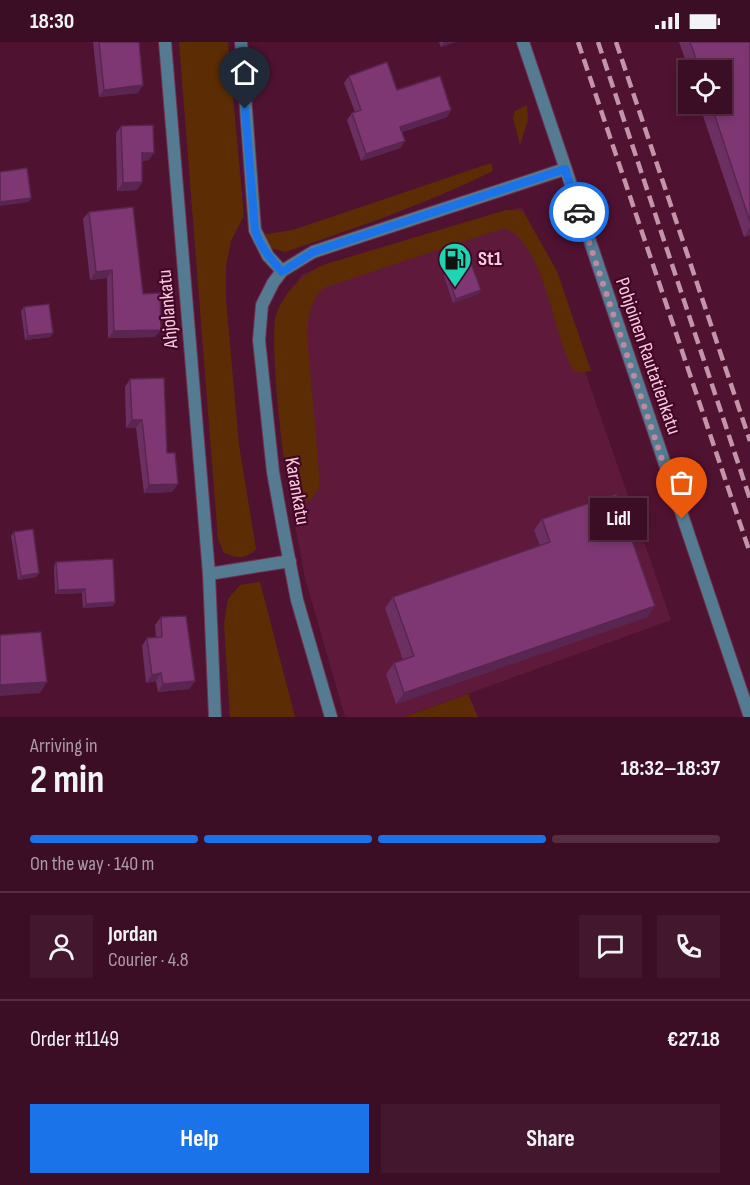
<!DOCTYPE html>
<html lang="en">
<head>
<meta charset="utf-8">
<style>
  body { margin:0; font-family:"Sofia Sans Condensed",sans-serif; background:#43172d; color:#f1f3f6; height:100vh; display:flex; flex-direction:column; font-size:22px; white-space:nowrap }
  * { box-sizing:border-box; margin:0 }
  p { font-size:20px; color:#ac9ca7 }
  .icon { flex:none; width:33px; height:33px; fill:none; stroke:currentColor; stroke-width:2; stroke-linecap:round; stroke-linejoin:round }
  .map { position:relative; height:675px; overflow:hidden }
  .panel { display:flex; flex-direction:column; background:#3c0e25; flex:1 }
  .panel>* { flex:none }
  .controls { position:absolute; left:678px; top:18px; display:grid; gap:12px }
  .controls a { display:grid; place-items:center; width:54px; height:54px; border-radius:0px; background:#3c0e25; box-shadow:0 3px 9px #0003,0 0 0 2px #552e42; font-size:30px }
  .pin { position:absolute; display:grid; place-items:center; width:51px; height:51px; color:#fff; margin:-62px -26px; border-radius:50% 50% 50% 0; rotate:-45deg; box-shadow:0 0 6px #0007 }
  .pin .icon { rotate:45deg }
  .courier { position:absolute; display:grid; place-items:center; width:60px; height:60px; margin:-30px; border:4px solid #1a73e8; border-radius:50%; background:#fff; color:#222; box-shadow:0 2px 8px #0007 }
  .bubble { position:absolute; height:42px; border-radius:0px; background:#3c0e25; box-shadow:0 3px 9px #0003,0 0 0 2px #552e42; font-size:20px; font-weight:700; line-height:42px; text-align:center }
  .head em { font-style:normal; font-weight:700 }
  .head div { display:flex; flex-direction:column-reverse }
  .head { display:flex; align-items:center; justify-content:space-between; height:102px; padding:0 30px }
  h1 { font-size:39px; font-weight:700; line-height:45px }
  .bar { display:grid; grid-template-columns:repeat(4,1fr); gap:9px 6px; align-content:center; height:72px; padding:0 30px }
  .bar i { height:8px; border-radius:4px; background:#552e42 }
  .bar .on { background:#1a73e8 }
  .bar p { grid-column:span 4 }
  .line { display:flex; align-items:center; gap:15px; padding:0 30px; border-top:2px solid #552e42 }
  .line div { flex:1 }
  .round { display:grid; place-items:center; flex:none; width:63px; height:63px; border-radius:0px; background:#43172d }
  .primary-button { display:flex; gap:12px; margin-top:auto; padding:12px 30px }
  .primary-button a { flex:1; height:69px; border-radius:0px; background:#1a73e8; color:#fff; font-size:24px; font-weight:700; line-height:69px; text-align:center }
  .primary-button a+a { background:#43172d; color:#f1f3f6 }
  .status { display:flex; justify-content:space-between; align-items:center; height:42px; padding:0 30px; background:#3c0e25; direction:ltr }
  .status svg { height:16px; fill:currentColor }
  .map>svg:first-child { display:block }
  .built { fill:#5f193b }
  .green { fill:#5c2d04 }
  .lines { fill:none; stroke-linecap:round; stroke-linejoin:round }
  .minor-casing { stroke:#6e3350; stroke-width:14 }
  .tertiary-casing { stroke:#6e3350; stroke-width:14 }
  .minor { stroke:#547b91; stroke-width:12 }
  .tertiary { stroke:#547b91; stroke-width:12 }
  .rail { stroke:#c395a9; stroke-width:4.5; stroke-dasharray:12 6; stroke-linecap:butt }
  .wall { fill:#6c2f62 }
  .shaded-wall { fill:#582650 }
  .building { fill:#7e3772; stroke:#582650; stroke-width:1.5 }
  .done { stroke:#bb8ba0; stroke-width:6; stroke-dasharray:0 10.8 }
  .route { stroke:#1a73e8; stroke-width:8 }
  .labels { text-anchor:middle; dominant-baseline:central; stroke-width:4.5; stroke-linejoin:round; paint-order:stroke }
  .poi-label { font-size:20px; font-weight:bold; fill:#f4ccdb; stroke:#440527; text-anchor:start }
  .street-label { font-size:20px; fill:#f4ccdb; stroke:#440527 }
</style>
</head>
<body>
<div class="status"><b>18:30</b><svg viewBox="0 0 49 12"><path d="M0 12V9h3v3zM5 12V6h3v6zM10 12V3h3v9zM15 12V0h3v12zM26 1h20v11H26zM47 4h2v5h-2z"/></svg></div>
<div class="map">
<svg width="750" height="675" viewBox="0 0 750 675">
  <rect width="100%" height="100%" fill="#501231"/>
  <path class="built" d="M522,165l21,43 128,370 -267,97h-59l-40,-139 -18,-96 -12,-162 27,-46z"/>
  <path class="green" d="M179,0h49l16,174 -13,25 -5,25v34l13,145 17,104c-11,11 -19,9 -32,4l-6,-14z
    M527,63l1,15 -8,25 -7,-27 2,-7z
    M491,121l2,8c-67,33 -137,57 -208,81l-14,-4 -11,-13 33,-5z
    M506,168h13l5,3 33,58 34,100 -12,2 -6,-3c-20,-35 -28,-127 -69,-142l-178,59c-16,10 -18,31 -19,48l13,149c-4,13 -14,23 -27,15 -10,-17 -24,-166 -17,-184 9,-24 27,-42 50,-51z
    M260,540l35,135h-65l-6,-93 4,-25 12,-14z
    M468,652l10,23h-74z"/>
  <g class="lines">
    <defs>
      <path id="minor" d="M165,0l44,532 6,143
        M241,0l14,188 13,26 14,15
        M209,532l81,-13"/>
      <path id="tertiary" d="M523,0l227,675
        M331,675l-34,-117 -13,-67 -11,-61 -14,-132 3,-35 11,-22 9,-12 31,-19 252,-83"/>
    </defs>
    <use href="#minor" class="minor-casing"/>
    <use href="#tertiary" class="tertiary-casing"/>
    <use href="#minor" class="minor"/>
    <use href="#tertiary" class="tertiary"/>
    <path class="rail" d="M578,0l172,511
      M598,0l152,457
      M616,0l134,399"/>
  </g>
  <path class="wall" d="M93,0h46l-1,51 -39,4z
    M439,0h16l-14,5z
    M679,0h71v193l-6,2 -45,-133h23v-34h-33z
    M349,34l48,14 54,20 -4,7 -45,15 3,9 -5,7 -39,13 -14,-41 5,-7 3,-1 -11,-29z
    M121,84l28,34 -7,1v21l-5,8 -20,1 -1,-58z
    M89,170l54,82 12,43 -47,1 -1,-60 -17,2 -7,-61z
    M446,230l35,18 -3,4 -25,9 -9,-27z
    M24,265l29,26 -3,4 -25,3 -4,-29z
    M130,337l37,74 5,39 -28,1 -8,-65h-10l-1,-41z
    M542,477l113,87 -8,11 -251,87 -10,-30 8,-11 9,-3 -18,-52 8,-11 147,-51 -6,-16z
    M14,490l25,41 -3,4 -18,3 -7,-44z
    M56,520l57,44 -30,2 -1,-15 -27,1 -1,-28z
    M161,575l34,64 -6,8 -31,3 -2,-11 -10,2 -4,-37 5,-8h9l-1,-13z"/>
  <path class="shaded-wall" d="M444,0h11l-14,5z
    M143,43l-5,8 -39,4 5,-7z
    M451,68l-4,7 -52,17 5,-7z
    M405,99l-5,7 -39,13 5,-7z
    M142,111h12l-5,7 -13,1z
    M142,140l-5,8 -20,1 6,-8z
    M31,156l-2,4 -29,4v-4z
    M750,186v7l-6,2z
    M112,228l-5,8 -17,2 6,-8z
    M481,248l-3,4 -25,9 3,-4z
    M161,288l-6,7 -47,1 6,-7z
    M53,291l-3,4 -25,3 3,-4z
    M132,378h10l-6,8h-10z
    M178,442l-6,8 -28,1 5,-8z
    M39,531l-3,4 -18,3 3,-4z
    M85,547l-3,4 -27,1 3,-4z
    M115,560l-2,4 -30,2 3,-4z
    M655,564l-8,11 -251,87 8,-11z
    M161,631l-5,8 -10,2 6,-8z
    M195,639l-6,8 -31,3 5,-8z
    M47,640l-7,11 -40,3v-11z"/>
  <path class="building" d="M99,0h40l4,43 -39,5z
    M690,0h60v180l-39,-118h11v-34h-22z
    M387,20l10,28 43,-14 11,34 -51,17 5,14 -39,13 -14,-41 9,-3 -12,-34z
    M153,83l1,28h-12v29l-19,1 -2,-57z
    M27,126l4,30 -31,4v-30z
    M133,165l10,87 17,-1 1,37 -47,1 -2,-61 -16,2 -7,-60z
    M471,221l10,27 -25,9 -10,-27z
    M49,262l4,29 -25,3 -4,-29z
    M164,336l3,75h8l3,31 -29,1 -7,-65h-10l-2,-41z
    M616,452l39,112 -251,87 -10,-30 20,-7 -21,-59 157,-55 -8,-23z
    M33,487l6,44 -18,3 -7,-44z
    M113,517l2,43 -29,2 -1,-15 -27,1 -2,-28z
    M186,574l9,65 -32,3 -2,-11 -9,2 -5,-37 15,-1 -1,-20z
    M41,590l6,50 -47,3v-50z"/>
  <g class="lines">
    <path class="done" d="M579,170l103,307"/>
    <path class="route" d="M245,67l10,121c5,17 15,28 27,42l31,-20 252,-83 14,43"/>
  </g>
  <defs>
    <symbol id="fuel-pin" viewBox="-11 -11 22 30"><path d="M0 17L-7.5 6A9.5 9.5 0 1 1 7.5 6Z" fill="#1dd5b1" stroke="#440527"/><path d="M-5.5-6h7V0h2V4h1.3V-2.5L3-4.5l.8-.8L6-3V5H2.5V1h-1V6h-7ZM-4.2-4.7v3.2H.2V-4.7Z" fill="#111"/></symbol>
  </defs>
  <g fill-rule="evenodd">
    <use href="#fuel-pin" x="436" y="198" width="38" height="52"/>
  </g>
  <g class="labels">
    <g class="poi-label">
      <text x="478" y="217">St1</text>
    </g>
    <g class="street-label">
      <text transform="translate(168 267) rotate(-95)">Ahjolankatu</text>
      <text transform="translate(648 314) rotate(71)">Pohjoinen Rautatienkatu</text>
      <text transform="translate(297 449) rotate(80)">Karankatu</text>
    </g>
  </g>
</svg>
<div class="controls">
<a><svg class="icon" aria-label="locate" viewBox="0 0 24 24"><circle cx="12" cy="12" r="6"/><path d="M12 2v4M12 18v4M2 12h4M18 12h4"/></svg></a>
</div>
<div class="pin" style="left:682px;top:477px;background:#ea580c"><svg class="icon" aria-label="bag" viewBox="0 0 24 24"><path d="M5 8h14l-1 12H6zM9 8a3 3 0 0 1 6 0"/></svg></div>
<div class="pin" style="left:245px;top:67px;background:#1f2937"><svg class="icon" aria-label="home" viewBox="0 0 24 24"><path d="M3 11l9-7 9 7M6 9v11h12V9"/></svg></div>
<div class="courier" style="left:579px;top:170px"><svg class="icon" aria-label="car" viewBox="0 0 24 24"><path d="M5 17H2v-5l4-1 3-4h7l3 4 3 1v5h-3M9 17h6M6 11h13"/><circle cx="7" cy="17" r="2"/><circle cx="17" cy="17" r="2"/></svg></div>
<div class="bubble" style="left:590px;top:456px;width:57px">Lidl</div>
</div>
<section class="panel">
<div class="head"><div><h1>2 min</h1><p>Arriving in</p></div><em>18:32–18:37</em></div>
<div class="bar"><i class="on"></i><i class="on"></i><i class="on"></i><i></i><p>On the way · 140 m</p></div>
<div class="line" style="height:108px"><a class="round"><svg class="icon" aria-label="person" viewBox="0 0 24 24"><circle cx="12" cy="8" r="4"/><path d="M4 21q1-7 8-7t8 7"/></svg></a><div><b>Jordan</b><p>Courier · 4.8</p></div><a class="round"><svg class="icon" aria-label="chat" viewBox="0 0 24 24"><path d="M4 5h16v11H9l-5 4z"/></svg></a><a class="round"><svg class="icon" aria-label="phone" viewBox="0 0 24 24"><path d="M5 4h4l2 5-3 2q2 4 5 5l2-3 5 2v4C11 20 4 13 5 4z"/></svg></a></div>
<div class="line" style="height:78px"><div>Order #1149</div><b>€27.18</b></div>
<div class="primary-button"><a>Help</a><a>Share</a></div>
</section>
</body>
</html>
